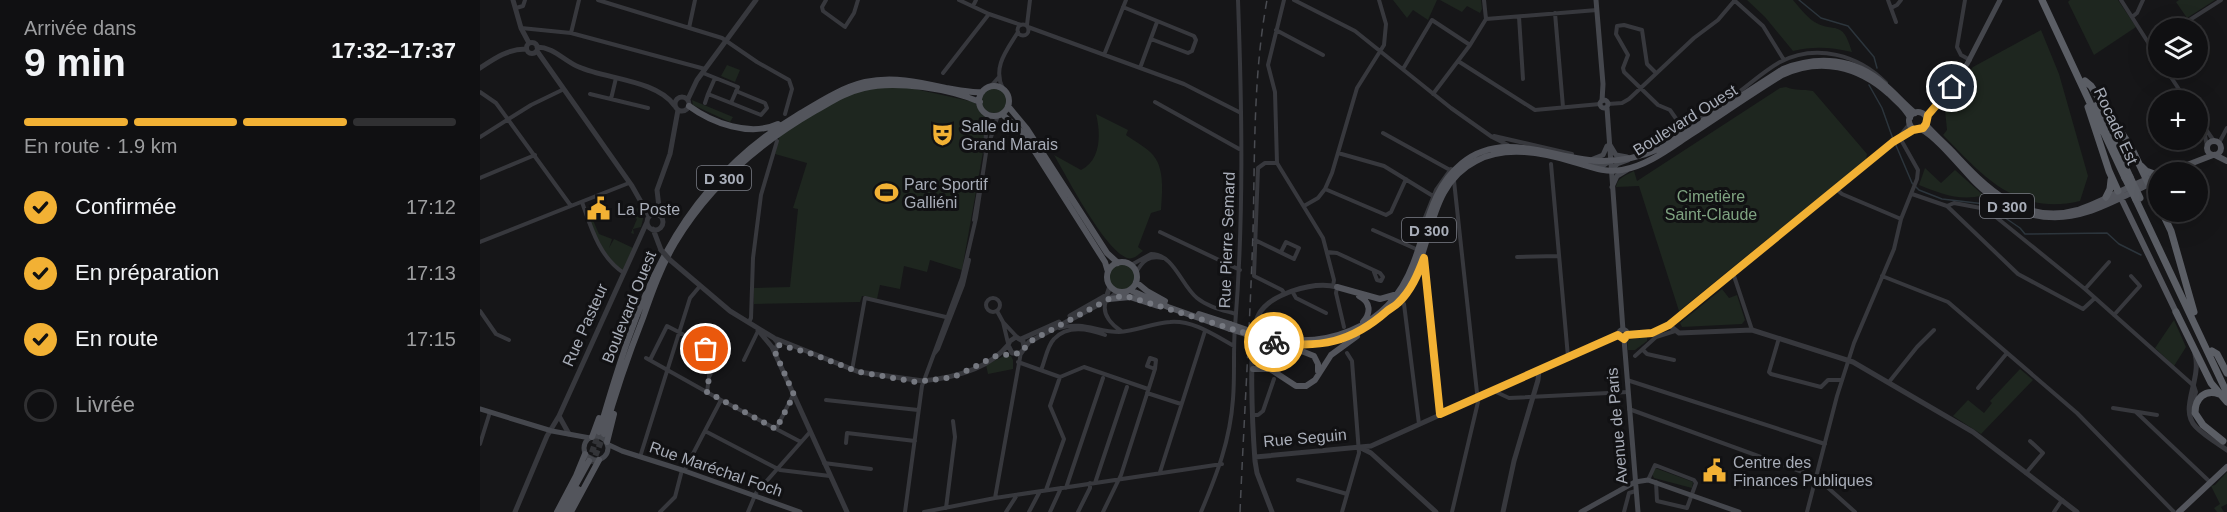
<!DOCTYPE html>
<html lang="fr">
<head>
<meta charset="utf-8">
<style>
  body { margin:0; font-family:Helvetica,sans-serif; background:#1e1e20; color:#f1f3f6; height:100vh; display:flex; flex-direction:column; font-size:22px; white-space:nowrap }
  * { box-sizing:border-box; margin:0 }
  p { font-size:20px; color:#9c9d9f }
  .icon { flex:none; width:33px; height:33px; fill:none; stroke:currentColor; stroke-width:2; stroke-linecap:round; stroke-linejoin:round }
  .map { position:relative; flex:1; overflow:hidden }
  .sheet { display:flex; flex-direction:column; background:#101012; width:480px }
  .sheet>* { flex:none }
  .buttons { position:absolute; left:1668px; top:18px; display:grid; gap:12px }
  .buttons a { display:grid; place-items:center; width:60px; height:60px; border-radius:50%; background:#101012; box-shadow:0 6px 24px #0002,0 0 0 2px #303032; font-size:30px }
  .pin { position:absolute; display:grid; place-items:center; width:51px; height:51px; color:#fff; margin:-26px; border:3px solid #fff; border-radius:50%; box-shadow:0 2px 6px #0007 }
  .courier { position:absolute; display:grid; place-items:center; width:60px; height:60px; margin:-30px; border:4px solid #f2b134; border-radius:50%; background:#fff; color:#222; box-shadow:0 2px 8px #0007 }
  .headline em { font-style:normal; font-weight:600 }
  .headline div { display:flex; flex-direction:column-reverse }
  .headline { display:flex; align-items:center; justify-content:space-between; height:102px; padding:0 24px }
  h1 { font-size:39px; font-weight:600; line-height:45px }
  .bar { display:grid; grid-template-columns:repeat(4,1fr); gap:9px 6px; align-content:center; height:72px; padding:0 24px }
  .bar i { height:8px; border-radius:4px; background:#303032 }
  .bar .on { background:#f2b134 }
  .bar p { grid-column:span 4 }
  ol { padding:0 24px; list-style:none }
  li { display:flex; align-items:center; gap:18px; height:66px }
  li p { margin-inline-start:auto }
  li .icon { padding:6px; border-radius:50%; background:#f2b134; color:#111; stroke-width:4 }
  li:last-child { color:#9c9d9f }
  li i { width:33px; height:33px; border:3px solid #303032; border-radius:50% }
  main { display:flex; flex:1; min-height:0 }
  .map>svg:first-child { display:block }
  .green { fill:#1e261f }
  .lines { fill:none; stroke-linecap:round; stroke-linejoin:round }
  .stream { stroke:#2c353c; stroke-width:1.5 }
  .primary-tunnel { stroke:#333438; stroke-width:6; stroke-dasharray:6 3; stroke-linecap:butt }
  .minor { stroke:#37383d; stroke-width:4 }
  .tertiary { stroke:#37383d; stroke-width:5 }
  .secondary { stroke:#45474d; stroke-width:5 }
  .primary { stroke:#53555c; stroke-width:6 }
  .trunk { stroke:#5b5e65; stroke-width:7 }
  .rail { stroke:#4a4c52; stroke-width:1.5; stroke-dasharray:8 6; stroke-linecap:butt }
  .tertiary-bridge { stroke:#37383d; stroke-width:5 }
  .primary-bridge { stroke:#53555c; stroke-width:6 }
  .trunk-bridge { stroke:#5b5e65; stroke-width:7 }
  .done { stroke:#757880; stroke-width:6; stroke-dasharray:0 10.8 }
  .route { stroke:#f2b134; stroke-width:8 }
  .labels { text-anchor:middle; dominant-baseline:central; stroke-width:6; stroke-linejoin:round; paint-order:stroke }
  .shield { fill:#111113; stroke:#7b7e86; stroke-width:1.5 }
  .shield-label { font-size:15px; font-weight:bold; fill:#a8adb8 }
  .street-label { font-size:16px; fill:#a8adb8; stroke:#111113 }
  .poi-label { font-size:16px; fill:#a8adb8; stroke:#111113; text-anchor:start }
  .park-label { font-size:16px; fill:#7fa381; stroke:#111113 }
</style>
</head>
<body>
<main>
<section class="sheet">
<div class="headline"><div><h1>9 min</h1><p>Arrivée dans</p></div><em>17:32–17:37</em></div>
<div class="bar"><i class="on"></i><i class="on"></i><i class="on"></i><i></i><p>En route · 1.9 km</p></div>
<ol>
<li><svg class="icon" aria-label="check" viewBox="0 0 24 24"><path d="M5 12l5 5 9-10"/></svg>Confirmée<p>17:12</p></li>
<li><svg class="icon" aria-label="check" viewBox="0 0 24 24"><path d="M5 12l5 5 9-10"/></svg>En préparation<p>17:13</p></li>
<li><svg class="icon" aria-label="check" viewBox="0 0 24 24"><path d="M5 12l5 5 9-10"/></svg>En route<p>17:15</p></li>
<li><i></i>Livrée</li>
</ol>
</section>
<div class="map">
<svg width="1747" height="512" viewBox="0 0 1747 512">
  <rect width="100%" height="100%" fill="#161618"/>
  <path class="green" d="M913,0h44l-9,20 -15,-10 -6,8z
    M960,0h41l1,9 -2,4 -13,-7 -5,6z
    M1267,0h46c6,7 13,16 20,21 22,14 29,-4 39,31 -22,-5 -38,-6 -59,-1l-28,-34z
    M1590,0h48l18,27 -42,28 -26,-53z
    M1699,0h36l-28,18 -11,-16z
    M1561,30l18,44 29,102 -8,25c-63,15 -97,-25 -137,-66l4,-5 -2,-20 -3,-4 31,-39z
    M247,65l13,5 -5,12 -14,-6z
    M426,87l68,15 12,13 -3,37 -21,118 -32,-10 -3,12 -23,-6 -4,23 -20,-4 -3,14 -15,-3 -2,6 -106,2v-16l36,-1 8,-78 -5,-1 14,-45 -32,-9 5,-20c28,-16 56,-39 88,-45 12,-3 26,-2 38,-2z
    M1306,87c9,4 17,2 27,4l54,63 -1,5 -187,152 -40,-125 -23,1c1,-9 10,-12 18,-16l3,10 143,-93z
    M501 100a13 13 0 1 1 26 0a13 13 0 1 1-26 0Z
    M212,100l41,17 -3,5 -37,-17z
    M616,114l32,16 -2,5c8,6 20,12 27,20 12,14 9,38 8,55l-10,3 -13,34 5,4c-5,4 -10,9 -16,7 -23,-9 -60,-81 -73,-103l27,15c20,-10 20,-36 15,-56z
    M1445,168l16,15 14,-13 28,25c-22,7 -44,-2 -64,-10z
    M158,208l6,7 -3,12 -8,2 1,5 -3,-1 6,-14 -3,-2 1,-8z
    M112,218l7,16 13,5 -3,9 5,-9 19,9 -10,22c-18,-10 -26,-32 -34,-50z
    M629 277a13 13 0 1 1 26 0a13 13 0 1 1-26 0Z
    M1242,289l7,9 8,-3 8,25 -3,4 -60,3 -2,-4z
    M1694,320l12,27 -12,19 -19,-18z
    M1167,337v4l-12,9h-7l-1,-10z
    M526,355l5,1 2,4v9l-25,5 -2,-9z
    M1540,369l13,11 -52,54 -28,-18 15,-16 16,13 8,-10 -2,-2z
    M1175,468l38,14 -1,6 -38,-10 -2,-4z
    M1747,472v32l-6,3 3,5h-7l-3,-4 6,-4 -9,-18 4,-1z"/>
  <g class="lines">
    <path class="stream" d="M1319,0l22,18 27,8 26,31 3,11
      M1389,85l13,23 11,31
      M1415,143l17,40 7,7 23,9 43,5 35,24 5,6 82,-1 12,11 22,11"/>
    <path class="primary-tunnel" d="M109,461l10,-29
      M112,464l12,-30"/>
    <path class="minor" d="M118,0l124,38 35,24 32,18 3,9 -7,25
      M346,0l-4,7 1,4 22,16 9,-14 4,-13
      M479,0l30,14 32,11
      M804,0l-16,65 7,27 2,71 46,75 11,42 -1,6
      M814,0l61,31 96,77 41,29 16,8
      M1254,0l29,26 21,34
      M1408,0l8,22
      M1485,0l-8,47 4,8 9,5
      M1641,0l37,58
      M493,6l3,-6
      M643,7l71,29 2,4 -4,11 -4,2 -37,-14
      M36,8l7,-2 2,-6
      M1411,8l6,-3 4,-5
      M1075,13l8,94
      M1039,17l4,62
      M1652,17l5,-4 6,-13
      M1006,19l111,-9
      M537.5 30a5.5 5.5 0 1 1 11 0a5.5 5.5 0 1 1-11 0Z
      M547,25l3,-25
      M548,27l156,57 57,29
      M41,28l50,5 134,36
      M209,28l6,-28
      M1697,28l44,-28
      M796,30l47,25
      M91,33l8,-33
      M1670,45l8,-5
      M624,55l22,-55
      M978,61l77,49 65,-6
      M660,68l17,-46
      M1685,68l21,32
      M923,69l29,-49 38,25
      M223,73l35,14 -7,16 -23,-9 7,-16
      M463,73l46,-59
      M1176,73l-9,-9 -5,-34 -18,-5 -7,1 -1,8 12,21 -5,13 1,4 34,33 12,5 14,20
      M511,86l8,-9
      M523,89c-11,-22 4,-39 15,-57
      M0,92l16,11 75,103
      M110,94l58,14
      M953,94l37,-49 16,-26 -2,-19
      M131,99l5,-21
      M675,102l86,48
      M225,103l3,-9
      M251,103l30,12 6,-7 -2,-5 -29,-12
      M1128,104l14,-1 7,-4 65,-61 24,-18 17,-20
      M1718,118l16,23
      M1724,131l3,15
      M903,133l67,37
      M1014,136l78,18
      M0,137l51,-32 31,-15
      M1196,139l1,-5c19,-13 39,-25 58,-39 15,-11 29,-24 45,-33 36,-19 79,-7 106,21
      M1739,143l8,-15
      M505,152l2,-38
      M858,153l46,13 49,30
      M797,163h-12l-7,5 -4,108 28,14 3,4
      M1071,164l17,193
      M0,178l55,-23
      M845,189l61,26 5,-3 15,-33
      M1356,189l6,5 59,25
      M1432,194l35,12 7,-3 32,6 99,80 109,97 2,6 -5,17
      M102,202c9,26 18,56 42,71
      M824,206l14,-8 7,-9 7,-16 25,-85 27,-43 2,-21 -7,-24
      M1467,206l71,68 65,35 12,-11
      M494,220l6,-36
      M944,220l12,-30 15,-21
      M893,230l43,19
      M680,232l80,38
      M775,240l39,19 5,-11 -13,-6 -5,10
      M0,242l149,-59
      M847,252l10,1 43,20 3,4 -2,4 -4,-1 -3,-8
      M1037,257l41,-1
      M943,258l18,156
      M651,265l20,-11c23,0 30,31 46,44 11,9 26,12 39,16
      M656,273c6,-12 13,-18 27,-15
      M1253,273l19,57
      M1402,276l66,26 129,111 97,99
      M857,287l-1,6 8,34
      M1605,289l24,-27
      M812,291l4,7 30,15
      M506 305a7 7 0 1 1 14 0a7 7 0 1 1-14 0Z
      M626,301c-5,13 5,23 15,30
      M924,304l15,120
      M0,311l16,23 13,6
      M517,311l6,11 5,21
      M1634,315l26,-29 -9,-10
      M269,322l2,-4 2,-60 8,-63 16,-54
      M523,322l14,15
      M579,328c24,-7 38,4 60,4 17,-1 34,-9 51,-10 23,-2 44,13 64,24
      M1299,338l-10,34 2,2 50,13 7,-7h13
      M1163,350l4,4 27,6
      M454,354l4,-5 25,-64 6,-25
      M1155,356l21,-19 19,-6
      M166,358l75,42 80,42
      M170,360l17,-34c10,5 46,23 48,32 1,7 -3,13 -6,19l-1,-25 -3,-4
      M264,360l14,-29
      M538,362l42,15 24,-10 64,22
      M372,370l13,-72 85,20
      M561,370c4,-9 6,-24 13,-31 14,-15 35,-10 51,-4
      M1147,380l198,64
      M1409,382l28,-35 17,-17
      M1498,388l29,-35
      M1014,391l15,7 119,-6
      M227,392l2,-15
      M667,393l34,11
      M346,400l92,10
      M1633,408l44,7
      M1149,409l187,68 39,35
      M1656,412l74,70
      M773,415h5l5,-4 11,-32
      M296,429l17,-34
      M225,431l75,39 50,6
      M366,443l1,-10 68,8
      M0,444l10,-32
      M160,457l50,-159 10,-12
      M344,463l47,6
      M204,471l37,-71
      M680,472l45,-141
      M1546,473l17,-20 -13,-12
      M818,480l49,14
      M1168,480l7,-15 39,15 2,3 -9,25 -30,-7 -1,-19
      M615,483l32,-96
      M586,488l37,-110
      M566,490l18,-51 -14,-33 10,-29
      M515,498l26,-146
      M466,508l9,-71 -2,-16
      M180,512l15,-15 7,-27
      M268,512l8,-19 54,-61
      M425,512l17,-126 40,-108 14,-60 10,-65 12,-38
      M444,512l71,-14 227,-34
      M526,512l11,-17
      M549,512l10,-19
      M570,512l11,-24
      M598,512l12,-24v-5
      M623,512l18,-37 34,-106 1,-9 -6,-2 -3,8 8,3
      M721,512c16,-38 29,-71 32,-113 2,-24 0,-48 2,-72 9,-109 7,-218 3,-327
      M862,512l17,-59 -7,-92 -5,-8
      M972,512l26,-110 -24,-221
      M1144,512l5,-19 7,-2
      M1327,512l30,-116 17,-53 40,-94 7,-30 16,-40 1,-9 -18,-32
      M1574,512l8,-12"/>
    <path class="tertiary" d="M33,0l8,28 8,15
      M46.5 48a5.5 5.5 0 1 1 11 0a5.5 5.5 0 1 1-11 0Z
      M57,47c17,0 27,14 42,20 27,12 77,13 95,38
      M57,51l95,135 17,30
      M0,68c15,-10 28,-19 46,-19
      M195 104a7 7 0 1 1 14 0a7 7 0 1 1-14 0Z
      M208,99l9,-19 59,-80
      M1422,134l8,-10
      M167 222a8 8 0 1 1 16 0a8 8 0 1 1-16 0Z
      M180,216l-3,-26 13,-36 8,-44
      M173,229l8,21
      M190,260l60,51 44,27 4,5 -3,9
      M590,316l37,-21 3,-9
      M1189,325l10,8 73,-3 101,32 120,70 104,80
      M278,330l14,17 75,165
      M1147,335l25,-2 17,-8 207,-169 21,-17 18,-10
      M294,338l85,34 64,9
      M541,339l38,-17
      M544,347l-1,-6 -7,-4 -6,4 -2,4 4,8h9l8,-11 80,-43 9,-7
      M1715,354c7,26 -17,55 1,73 9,9 21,16 31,23
      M442,381c30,-3 66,-11 86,-36
      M79,416l10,18
      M879,447l12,6 65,59
      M775,457l116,-11 247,-111
      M35,512l32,-76 12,-20 88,-194
      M792,512l-15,-39 -2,-12c-2,-27 -8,-128 4,-147 7,-12 20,-18 33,-23 15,-5 30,-8 45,-4
      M1023,512l11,-51 24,-81 1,-10"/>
    <path class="secondary" d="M1116,0l7,84 -1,17
      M1120 104a4 4 0 1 1 8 0a4 4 0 1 1-8 0Z
      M1127,108l16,222
      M1446,118l41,-54 33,-64
      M1130,145l6,10 11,2
      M1113,159l10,-4 4,-9
      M1104,163l20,2 6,-4
      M1131,171l6,-7 11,-4
      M1132,187l5,-11 10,-6
      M1138.5 334a4.5 4.5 0 1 1 9 0a4.5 4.5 0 1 1-9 0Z
      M1144,339l14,173
      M0,409l72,22 38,7
      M104 448a12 12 0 1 1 24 0a12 12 0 1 1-24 0Z
      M127,444l15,7 60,19 118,42
      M1101,512l54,-30 13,-2 91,32"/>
    <path class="primary" d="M499 101a15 15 0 1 1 30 0a15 15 0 1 1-30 0Z
      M209,106c23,17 61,31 89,18
      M528,106l19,23 80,124 11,10
      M1429 121a9 9 0 1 1 18 0a9 9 0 1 1-18 0Z
      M522,114l21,19 82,129 3,10
      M1446,125c8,9 17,17 26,26 33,36 71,75 126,59 27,-9 53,-26 80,-35
      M1441,129c17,9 41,40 56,55 29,29 71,41 110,28 25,-8 48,-22 71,-32
      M1727 148a7 7 0 1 1 14 0a7 7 0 1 1-14 0Z
      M1735,155l12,6
      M1689,172l44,-17
      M1640,196l56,116
      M627 277a15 15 0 1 1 30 0a15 15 0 1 1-30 0Z
      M656,282l11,9 18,10
      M857,287l43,12 14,-4
      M650,290l38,17 62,22
      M879,296c12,6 12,17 4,26
      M629,299l21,-2 28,9
      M719,314l31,10
      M779,334c64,18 129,-4 154,-70 14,-35 17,-75 49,-101 43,-35 94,-2 141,-2 21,0 40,-5 58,-13l122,-79c35,-14 72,-11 101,15 11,9 20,20 31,29
      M778,338c63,21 132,-7 159,-69 16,-39 17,-87 59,-108 30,-16 67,-8 98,1 17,5 30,11 48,8 25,-4 48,-22 68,-35 31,-20 61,-41 92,-60 38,-18 76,-9 107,19 7,7 17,14 21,24
      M814,348l20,8 4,8v7
      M773,369h17l26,17h10l9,-6 16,-25 26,-19
      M119,432c37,-128 75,-243 197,-316 22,-13 44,-28 69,-34 28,-6 54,0 81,6 12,2 24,5 36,4
      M124,434c11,-40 24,-78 39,-116 9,-26 18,-51 32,-75 34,-57 83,-99 140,-132 16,-9 31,-19 49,-23 32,-8 86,1 116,14
      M112,437l7,-19
      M127,442l7,-28
      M77,512l19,-36 9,-22
      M81,512l28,-51
      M86,512l12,-23
      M91,512l28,-52
      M1699,512l48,-45"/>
    <path class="trunk" d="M1562,0l83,178
      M1605,81l6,5 41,63 26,55
      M1617,105l33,72
      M1608,107l21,64 9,20
      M1661,166l5,5 11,4
      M1676,196l2,-14
      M1626,197l4,-8 1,-9
      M1656,200l91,193
      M1682,212l9,19 23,81
      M1696,312l35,71 16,19
      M1732,351l5,3 10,19
      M1739,394c-14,-5 -24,4 -24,19l8,12 20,16"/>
    <path class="rail" d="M760,512c4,-94 10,-187 13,-281 2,-77 0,-155 14,-231"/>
    <path class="tertiary-bridge" d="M181,250l9,10"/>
    <path class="primary-bridge" d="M750,324l29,10
      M750,329l28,9"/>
    <path class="trunk-bridge" d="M1650,177l10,21
      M1645,178l11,22"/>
  </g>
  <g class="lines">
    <path class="done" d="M226,349l3,28 -2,15 69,37 18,-34 -19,-43 3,-7 29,7 52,20 57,10 38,-5 42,-21 25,-3 8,-11 80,-43 13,-3 11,2 141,44"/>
    <path class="route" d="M794,342c46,7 78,0 113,-31 4,-3 8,-5 11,-8 13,-12 20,-29 26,-45l16,156 178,-79 6,4 3,-4 25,-2 17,-8 224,-183 20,-12 10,-2 3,-4 2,-9 24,-28"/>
  </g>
  <defs>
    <symbol id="theatre-bare" viewBox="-9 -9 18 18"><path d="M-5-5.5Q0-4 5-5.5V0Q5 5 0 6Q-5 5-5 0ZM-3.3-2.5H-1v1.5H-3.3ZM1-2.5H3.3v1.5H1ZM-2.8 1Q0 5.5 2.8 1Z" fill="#f2b134" stroke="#111113" stroke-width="2.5" paint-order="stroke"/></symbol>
    <symbol id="stadium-bare" viewBox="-9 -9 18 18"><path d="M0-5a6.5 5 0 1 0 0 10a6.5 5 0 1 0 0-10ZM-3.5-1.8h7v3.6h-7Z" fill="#f2b134" stroke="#111113" stroke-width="2.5" paint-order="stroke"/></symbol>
    <symbol id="civic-bare" viewBox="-9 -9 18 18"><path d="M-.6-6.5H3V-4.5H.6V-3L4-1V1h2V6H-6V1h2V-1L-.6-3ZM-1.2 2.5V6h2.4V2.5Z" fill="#f2b134" stroke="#111113" stroke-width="2.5" paint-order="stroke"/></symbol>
  </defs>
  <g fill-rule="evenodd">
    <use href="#theatre-bare" x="446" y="118" width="33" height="33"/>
    <use href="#stadium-bare" x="390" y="176" width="33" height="33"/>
    <use href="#civic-bare" x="102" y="192" width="33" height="33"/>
    <use href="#civic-bare" x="1218" y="454" width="33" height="33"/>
  </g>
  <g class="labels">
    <g class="shield">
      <rect x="217" y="166" width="54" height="24" rx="4.5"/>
      <rect x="1500" y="194" width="54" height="24" rx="4.5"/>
      <rect x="922" y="218" width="54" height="24" rx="4.5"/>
    </g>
    <g class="shield-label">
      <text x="244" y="178">D 300</text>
      <text x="1527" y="206">D 300</text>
      <text x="949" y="230">D 300</text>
    </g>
    <g class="street-label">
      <text transform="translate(1205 120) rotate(-32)">Boulevard Ouest</text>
      <text transform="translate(1636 126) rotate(65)">Rocade Est</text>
      <text transform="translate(747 240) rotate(-88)">Rue Pierre Semard</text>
      <text transform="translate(149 307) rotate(-68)">Boulevard Ouest</text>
      <text transform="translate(105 325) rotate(-66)">Rue Pasteur</text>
      <text transform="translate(1137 426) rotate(-95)">Avenue de Paris</text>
      <text transform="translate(825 438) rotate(-5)">Rue Seguin</text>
      <text transform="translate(236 469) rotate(19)">Rue Maréchal Foch</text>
    </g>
    <g class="poi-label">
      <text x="481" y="126">Salle du<tspan x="481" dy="18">Grand Marais</tspan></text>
      <text x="424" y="184">Parc Sportif<tspan x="424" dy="18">Galliéni</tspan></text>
      <text x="137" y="209">La Poste</text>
      <text x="1253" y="462">Centre des<tspan x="1253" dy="18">Finances Publiques</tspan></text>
    </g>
    <g class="park-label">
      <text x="1231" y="196">Cimetière<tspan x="1231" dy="18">Saint-Claude</tspan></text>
    </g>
  </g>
</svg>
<div class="buttons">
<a><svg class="icon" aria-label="layers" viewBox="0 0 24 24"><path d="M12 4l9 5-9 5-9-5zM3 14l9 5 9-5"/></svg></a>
<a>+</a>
<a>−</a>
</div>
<div class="pin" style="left:226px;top:349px;background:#ea580c"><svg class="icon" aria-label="bag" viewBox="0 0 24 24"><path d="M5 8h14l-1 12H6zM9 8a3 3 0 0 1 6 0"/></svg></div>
<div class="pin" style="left:1472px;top:87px;background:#1f2937"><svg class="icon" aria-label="home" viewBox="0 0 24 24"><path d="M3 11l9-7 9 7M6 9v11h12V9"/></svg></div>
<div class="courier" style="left:794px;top:342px"><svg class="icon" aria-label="bike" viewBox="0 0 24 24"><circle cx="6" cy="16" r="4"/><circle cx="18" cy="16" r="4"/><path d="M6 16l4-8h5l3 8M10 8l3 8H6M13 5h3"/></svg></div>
</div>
</main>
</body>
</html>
